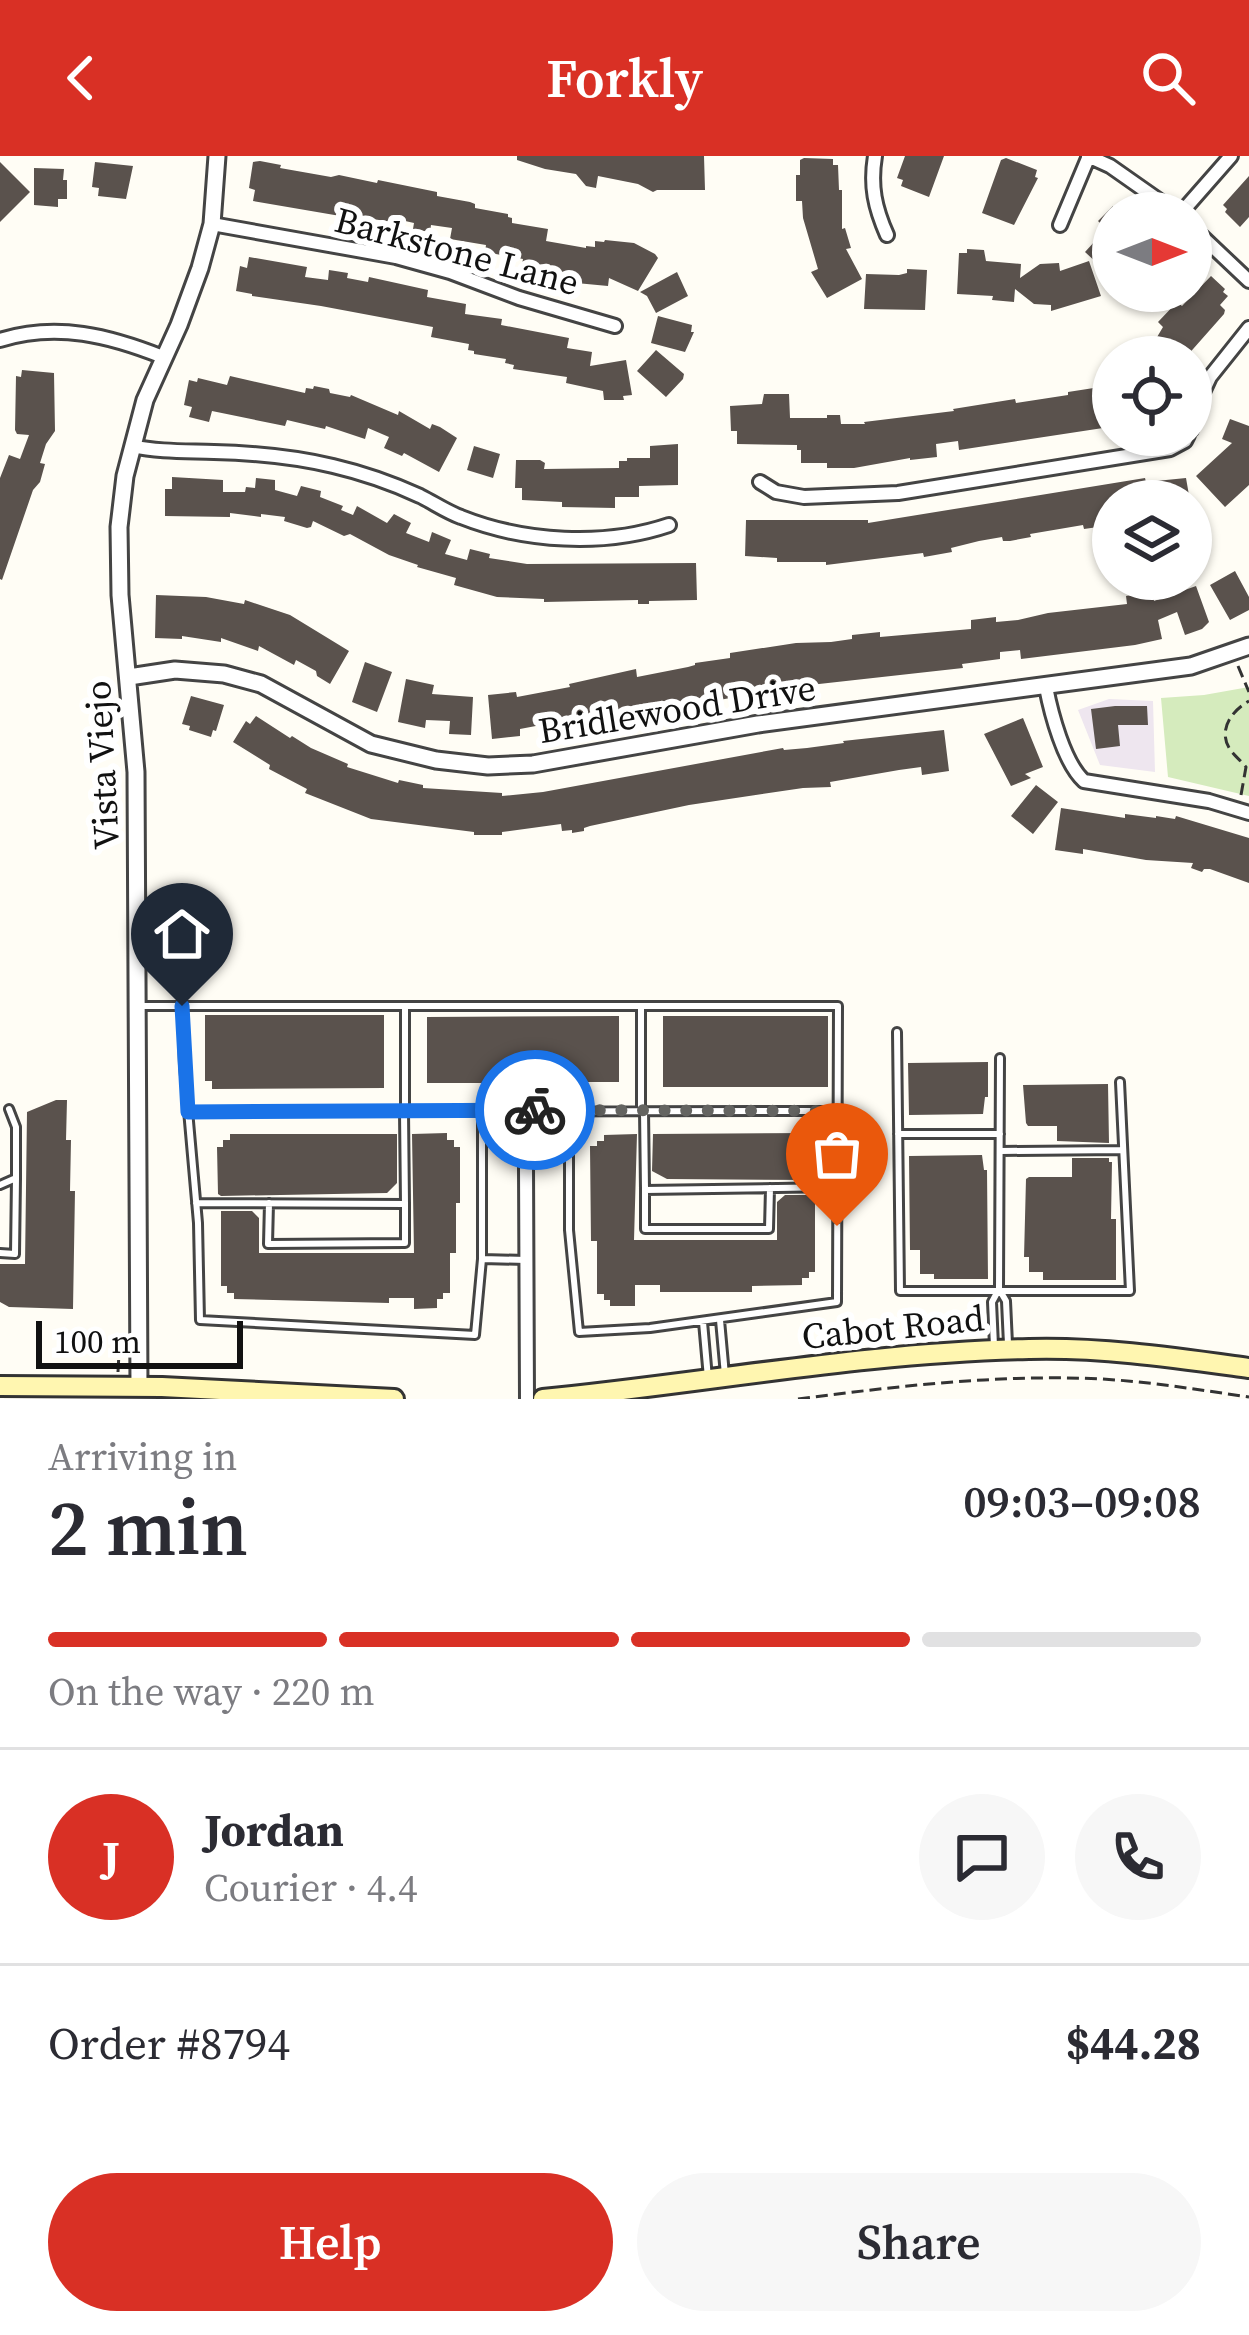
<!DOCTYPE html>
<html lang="en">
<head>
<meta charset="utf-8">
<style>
  body { margin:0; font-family:"Source Serif 4",serif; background:#f7f7f7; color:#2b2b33; height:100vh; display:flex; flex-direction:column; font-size:45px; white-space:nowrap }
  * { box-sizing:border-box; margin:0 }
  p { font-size:39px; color:#7c7c81 }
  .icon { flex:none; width:66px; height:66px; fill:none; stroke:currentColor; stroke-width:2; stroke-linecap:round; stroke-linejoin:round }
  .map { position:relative; height:1243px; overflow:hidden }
  .sheet { display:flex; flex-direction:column; background:#fff; flex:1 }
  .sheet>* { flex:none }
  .needle { width:78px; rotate:90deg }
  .controls { position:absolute; left:1092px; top:36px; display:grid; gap:24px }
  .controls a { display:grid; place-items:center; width:120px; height:120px; border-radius:50%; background:#fff; box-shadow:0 3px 9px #0004; font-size:60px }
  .scale { position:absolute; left:36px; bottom:30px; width:207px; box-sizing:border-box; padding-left:12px; border:6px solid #111; border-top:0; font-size:33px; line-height:42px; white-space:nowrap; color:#111; -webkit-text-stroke:9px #fff; paint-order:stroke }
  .pin { position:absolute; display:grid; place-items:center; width:102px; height:102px; color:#fff; margin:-123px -51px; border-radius:50% 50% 50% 0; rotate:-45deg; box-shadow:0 0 12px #0007 }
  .pin .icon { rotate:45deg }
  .courier { position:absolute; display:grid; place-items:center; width:120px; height:120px; margin:-60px; border:9px solid #1a73e8; border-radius:50%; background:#fff; color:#222; box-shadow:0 3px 15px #0007 }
  .summary em { font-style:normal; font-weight:600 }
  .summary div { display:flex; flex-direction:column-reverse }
  .summary { display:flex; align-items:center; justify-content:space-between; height:204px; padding:0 48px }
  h1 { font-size:78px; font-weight:600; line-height:90px }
  .bar { display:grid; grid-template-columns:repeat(4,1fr); gap:18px 12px; align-content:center; height:144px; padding:0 48px }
  .bar i { height:15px; border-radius:9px; background:#e1e1e2 }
  .bar .current { background:#d93025 }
  .bar p { grid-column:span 4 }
  .line { display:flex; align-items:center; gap:30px; padding:0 48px; border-top:3px solid #e1e1e2 }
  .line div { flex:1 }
  .round { display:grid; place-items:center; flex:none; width:126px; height:126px; border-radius:63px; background:#f7f7f7 }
  .cta { display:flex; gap:24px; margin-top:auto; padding:24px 48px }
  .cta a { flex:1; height:138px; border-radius:72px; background:#d93025; color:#fff; font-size:48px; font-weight:600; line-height:138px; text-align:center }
  .cta a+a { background:#f7f7f7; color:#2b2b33 }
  header { display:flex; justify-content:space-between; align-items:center; height:156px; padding:0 48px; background:#d93025; color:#fff; font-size:54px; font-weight:600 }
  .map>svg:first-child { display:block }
  .industrial { fill:#eee6ef }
  .green { fill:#d5ebbd }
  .building { fill:#5a524d }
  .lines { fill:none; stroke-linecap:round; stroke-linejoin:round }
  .service-casing { stroke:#444; stroke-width:12 }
  .minor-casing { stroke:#444; stroke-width:18 }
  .tertiary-casing { stroke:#444; stroke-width:21 }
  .secondary-casing { stroke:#333; stroke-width:24 }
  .path { stroke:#333; stroke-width:3; stroke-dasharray:12 6; stroke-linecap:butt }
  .service { stroke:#fff; stroke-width:6 }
  .minor { stroke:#fff; stroke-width:12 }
  .tertiary { stroke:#fff; stroke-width:15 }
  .secondary { stroke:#fff6b0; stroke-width:18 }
  .done { stroke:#646461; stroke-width:12; stroke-dasharray:0 21.6 }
  .route { stroke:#1a73e8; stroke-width:15 }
  .labels { text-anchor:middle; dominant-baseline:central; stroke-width:12; stroke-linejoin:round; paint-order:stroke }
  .street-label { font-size:36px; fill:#111; stroke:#fff }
</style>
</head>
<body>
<header><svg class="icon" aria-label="back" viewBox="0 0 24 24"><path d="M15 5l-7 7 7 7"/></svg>Forkly<svg class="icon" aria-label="search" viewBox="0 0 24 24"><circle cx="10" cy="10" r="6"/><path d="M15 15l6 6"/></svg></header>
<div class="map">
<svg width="1249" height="1243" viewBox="0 0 1249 1243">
  <rect width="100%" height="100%" fill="#fffdf5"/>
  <path class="industrial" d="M1109,543l44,2 2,71 -55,-7 -22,-55z"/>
  <path class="green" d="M1249,531v109l-81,-19 -7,-79 43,-3z"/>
  <path class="building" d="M517,0h187l1,34h-48l-4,2 -15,-8 -40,-8 -2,12 -10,-2 -10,-12 -31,-5 -28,-9z
    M905,0h39l-15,41 -28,-11 2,-6 -6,-2z
    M804,2l29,1v6h5l1,25h3v39l3,-1 6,20 -5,1 16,30 -35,19 -16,-26 7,-3 -15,-51 -1,-17h-6v-26h4v-15z
    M1006,2l31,12 -2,7 3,1 -24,47 -32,-12 19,-53z
    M260,5l21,4 -1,3 51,9 8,-2 38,8 1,-3 59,12v4l33,6 5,2v4l33,6v3l4,1v5l36,6 -2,12 40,7v-2l9,1v-6l9,1 1,-2 29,3 21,11 3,4 -20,33 -29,-13 -1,8 -53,-5 2,-6 -36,-6 2,-10 -38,-7 1,-7 -36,-6 2,-11 -21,-3 -1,7 -17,-3 1,-6 -22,-5v4l-39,-6 -1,2 -99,-17 2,-11 -6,-2 4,-26z
    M0,6l30,30 -30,30z
    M95,6l38,4 -7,33 -28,-3 1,-8 -7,-1z
    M34,12l30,1 -1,11h4v19h-9v8l-24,-2z
    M1249,20v41l-9,10 -15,-15 2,-3 -4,-4z
    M1113,50v72l-28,-26 21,-23 -8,-8z
    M967,93l17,1 2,11 35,3 -1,14 20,-14 19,-1 1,8 29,-10 12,35 -50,15v-6l-17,-1 -19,-15 -1,13 -22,-2 1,-4 -36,-2 2,-41h8z
    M249,101l58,10 -2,10 23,3 1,-10 19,3 -1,5 21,4 1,-5 59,13 -1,7 39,7 -1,10 37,5 -1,6 68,13 -2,10 25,4 -2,14 36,-6 6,35 -9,1 1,4h-20l-1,-9 -37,-8 1,-6 -54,-8 1,-4 -9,-2 1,-4 -32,-5v-3l-6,-1 1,-6 -38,-7 2,-10 -112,-21 -69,-10v-2l-16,-3 4,-25 7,2z
    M907,113l20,1 -2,40 -61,-1 2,-35 33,1 8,-2z
    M677,116l11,24 -32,17 -9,-17 -7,-4z
    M1211,120l14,13 -2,3 5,4 -8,9 5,5 -1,4 -38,43h-33l-6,-3 16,-27 -5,-5 19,-20 5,4z
    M658,160l34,9 -1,7h3l-9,20 -34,-9z
    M656,194l28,24 -1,5 -17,18 -29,-26z
    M22,214l32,3 1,58 -9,13 -6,19 5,1 -5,18 -7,8 -31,90 -2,-1v-101l9,-23 11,4 9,-24 -12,-1 -2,-4 1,-54 5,1z
    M230,220l75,17 1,-5 7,1 1,-3 15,3 1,4 20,4 1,-2 47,20 1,-4 31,18 2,-5 8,3 17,11 -18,34 -35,-19 -2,3 -18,-8 5,-11 -21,-9 -3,11 -39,-13 -1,3 -38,-9 -2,6 -73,-15 -3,11 -20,-5 3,-10 -8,-2 5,-25 8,2 1,-4 29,7z
    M1113,229v16l-14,2 4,25 -144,22 -1,-9 -22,3 1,13 -27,3v-2l-56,10h-27v-5h-26v-13h-4v-5l-60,-1v-13h-6l-1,-25 32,-2 2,-10h25l1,24h37v-3h13l1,9h24l-1,-2 90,-11 -1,-2 62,-10 1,4 52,-8v-3z
    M1230,263l19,7v59l-24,22 -29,-31 36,-33 -10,-4z
    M678,288v41l-39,1v11h-24v11l-53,-1v-5l-40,-2v-12h-7l1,-28h24l5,3 -1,6 75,-1v-7h8v-3h23v-12z
    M474,290l26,8 -7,24 -26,-8z
    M172,321l51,3v12h22l1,-5 9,1 1,-10 19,2v10l22,6 4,-10 20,5 -1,6 23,9 -2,4 12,5 4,-9 30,17 7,-9 17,9 -5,10 23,9 3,-10 19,8 -6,14 22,6 3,-11 20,5 -1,4 38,6 169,-1 1,37 -48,1v3h-11v-4l-94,2v-3l-47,-2 -43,-12 2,-7 -39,-11 1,-2 -29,-10 -39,-21 -6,2 -31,-15 -2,6 -4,1 -23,-7 1,-4 -24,-3v3l-31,-4v4l-65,-1v-27h7z
    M1145,322l1,4 40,-4 4,23h-82l4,24 -28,4 -1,-4 -53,9 1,3 -21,4h-7l-1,-4 -23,4 -28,7 1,4 -28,5 -1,-4 -97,12v-3h-49v-4l-32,-2 1,-36h122v3z
    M1235,415l14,26v13l-19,10 -20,-35z
    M1196,430l13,36 -7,7 -17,6 -8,-23 -19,8 4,19 -27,6 -114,14 -1,-9 -20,2v7l-38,5 1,4 -180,20 -121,23 -1,-7 -23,4 1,4 -13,2v2l-61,14 -22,4 -2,-9 -21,4v7l-28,3 -4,-44 28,-3 1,5 53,-10 -1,-3 67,-15 1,8 51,-10 7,-2v-2l35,-5v-5l66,-10 35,-1 21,-3v-4l28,-3v5l91,-8v-9l25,-3v5l22,-2 30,-7 79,-9 -1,-8 26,-5 2,10z
    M156,439l50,2 38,7 1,-4 45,15 59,36 -19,33 -13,-8 -1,-5 -20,-11 -2,5 -35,-19 -1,5 -37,-13v4l-39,-6v3l-27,-1z
    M365,506l27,10 -15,40 -25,-10z
    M406,523l28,6 -2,9 41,3 -2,38 -22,-1 1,-13 -24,-1 -1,8 -27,-6z
    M191,540l33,9 -8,26 -3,-1 -2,7 -22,-7 1,-4 -8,-2z
    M1115,550h32l1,19h-30l2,21 -24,3 -5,-40z
    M256,560l34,22 2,-2 19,12 37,16 -1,3 51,16 1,-3 24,5v3l79,5v3l41,-4 240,-44 1,2 23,-2 37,-5 -1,-2 101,-11 5,41 -27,4 -1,-8 -22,3 -69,12 1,5 -28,1 -114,17 -99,21 -6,2v3l-12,2v-3l-10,1 -1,-7 -59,8v3h-28v-3l-103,-13 -66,-26 2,-4 -38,-20 1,-4 -37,-23 13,-21 4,3z
    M1023,562l20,49 -18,7 6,4 -20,8 -27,-52z
    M1036,629l22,17 -25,32 -22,-18z
    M1061,652l64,10v-4l31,4v-2l19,3 1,-3 73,22v45l-39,-14h-6l-2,3 -11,-4 2,-5 -47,-3 -63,-11v5l-28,-4z
    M205,859h179v73l-172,1v-8h-7z
    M619,860v66h-63v5l-66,1v-5h-63v-66z
    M663,860h165v71h-165z
    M988,906v35h-3l-2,17 -74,1 -1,-52z
    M1108,928l1,59 -52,-2v-15h-29l-2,-3 -3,-38z
    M56,944h11l-1,40h5l-1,51h5l-2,118 -64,-2 -9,-5v-38h25l2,-152z
    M447,977v7h7v7h6v56h-4v50h-6v40h-7v6h-6v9l-23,1v-11h-25v5l-155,-4v-6h-7v-7h-6v-75h31l7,7v35h155l-2,-119z
    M815,977v47l-148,-1 -15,-8 1,-37z
    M230,978h167v49l-10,10 -166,3 -3,-2 -1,-47h6v-7h7z
    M637,978l-3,106h143v-38l8,-7h30v77h-6v6h-7v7l-50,1v6h-92v-7h-25v21h-25v-6h-6v-6h-7v-53h-6l-1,-95h7v-5h7v-6z
    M982,999l2,15h3l1,109h-54v-5h-14v-24h-10l-1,-94z
    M1072,1002h37v4h3l-1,57h5v61h-73v-8h-14v-15h-5l2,-78 3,-2h43z"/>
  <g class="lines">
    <defs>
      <path id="service" d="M138,850h44
        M405,850v105
        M641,850v104
        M897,876l3,259h230l-10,-209
        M644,954l1,80 192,-3
        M482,955v148l-7,76 -275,-15 -2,-97 -14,-158 -2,-59h656l-1,296 -187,26 -71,4 -10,-102v-120
        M525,955l1,55
        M188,956l650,-1
        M898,978h102
        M1001,995l122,-1
        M0,1029l16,-7v-51l-7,-18
        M645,1034v39h124l1,-41
        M196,1047l209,1 -1,-92
        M269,1047l-1,41 137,-1v-39
        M0,1097l15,1 1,-76
        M482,1103l44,1
        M999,1133l7,12 2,43
        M720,1164l5,55
        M703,1166l5,56
        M994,1190l-2,-44 7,-13 1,-231"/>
      <path id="minor" d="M875,0c-5,30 0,52 12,79
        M1088,0l22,10 67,47
        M1181,57l50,-57
        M212,68l184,33 54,15 69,26 96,28
        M1060,69l29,-69
        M1191,70l58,55
        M0,184c57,-18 110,-4 163,17
        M1191,274l6,-25 13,-28 39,-49
        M132,290c27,6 54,5 82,6 40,1 81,5 119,14 30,7 59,17 87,30 14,7 27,16 41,21 63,25 143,30 208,8
        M760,326l16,10 28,5 94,-4 272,-44 15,-8 3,-6
        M1046,531c5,26 18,76 38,94l125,20 40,12
        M526,1010l1,233"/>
      <path id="tertiary" d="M129,521l46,-7 49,4 37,10 110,60 65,16 52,6 45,-2 225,-40 433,-58 58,-20
        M139,1231l-3,-615 -16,-177 -1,-68 6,-51 20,-76 34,-75 21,-57 12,-44 5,-68"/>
      <path id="secondary" d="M0,1230l162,1 232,12
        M543,1243c162,-16 324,-47 486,-50 74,-2 147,9 220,19"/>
    </defs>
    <use href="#service" class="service-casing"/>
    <use href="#minor" class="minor-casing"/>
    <use href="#tertiary" class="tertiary-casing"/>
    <use href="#secondary" class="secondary-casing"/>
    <path class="path" d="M1238,510l11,26
      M1241,639l5,-28c-5,-6 -10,-10 -14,-15 -16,-20 -1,-41 17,-51
      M118,1216l1,-19 7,1
      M798,1243c101,-13 202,-25 304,-20 50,3 98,11 147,18"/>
    <use href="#service" class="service"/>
    <use href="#minor" class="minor"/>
    <use href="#tertiary" class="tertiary"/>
    <use href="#secondary" class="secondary"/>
  </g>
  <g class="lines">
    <path class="done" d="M535,954l303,1 -1,115"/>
    <path class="route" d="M182,850l6,106 347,-2"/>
  </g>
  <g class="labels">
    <g class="street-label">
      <text transform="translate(457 95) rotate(15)">Barkstone Lane</text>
      <text transform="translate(677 553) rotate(-9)">Bridlewood Drive</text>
      <text transform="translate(102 609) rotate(-93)">Vista Viejo</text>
      <text transform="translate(893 1171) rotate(-6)">Cabot Road</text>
    </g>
  </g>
</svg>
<div class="controls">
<a><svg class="needle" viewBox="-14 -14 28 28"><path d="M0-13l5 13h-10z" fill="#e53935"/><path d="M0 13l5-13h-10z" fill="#7c7c81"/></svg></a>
<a><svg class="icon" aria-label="locate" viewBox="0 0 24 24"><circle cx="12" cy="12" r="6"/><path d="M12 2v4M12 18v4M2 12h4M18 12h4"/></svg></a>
<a><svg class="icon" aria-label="layers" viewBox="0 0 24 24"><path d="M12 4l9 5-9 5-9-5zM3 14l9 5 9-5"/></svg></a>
</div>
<div class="scale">100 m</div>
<div class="pin" style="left:837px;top:1070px;background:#ea580c"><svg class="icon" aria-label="bag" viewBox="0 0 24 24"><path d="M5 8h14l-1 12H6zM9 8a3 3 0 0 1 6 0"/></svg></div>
<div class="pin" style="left:182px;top:850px;background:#1f2937"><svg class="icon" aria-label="home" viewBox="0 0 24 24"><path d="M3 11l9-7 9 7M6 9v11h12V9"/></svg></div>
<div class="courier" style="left:535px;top:954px"><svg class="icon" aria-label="bike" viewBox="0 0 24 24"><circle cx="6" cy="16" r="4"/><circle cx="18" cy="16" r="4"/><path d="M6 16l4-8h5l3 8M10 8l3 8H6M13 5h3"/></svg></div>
</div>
<section class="sheet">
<div class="summary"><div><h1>2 min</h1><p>Arriving in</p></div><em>09:03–09:08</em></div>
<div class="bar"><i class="current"></i><i class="current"></i><i class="current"></i><i></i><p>On the way · 220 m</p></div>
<div class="line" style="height:216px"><b class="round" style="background:#d93025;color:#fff">J</b><div><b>Jordan</b><p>Courier · 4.4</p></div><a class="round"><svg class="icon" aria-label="chat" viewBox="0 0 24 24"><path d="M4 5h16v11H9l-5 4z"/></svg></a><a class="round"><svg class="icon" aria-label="phone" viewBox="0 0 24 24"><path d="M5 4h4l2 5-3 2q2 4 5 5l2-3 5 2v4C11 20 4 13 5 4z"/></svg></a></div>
<div class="line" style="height:156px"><div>Order #8794</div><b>$44.28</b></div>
<div class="cta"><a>Help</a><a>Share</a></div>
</section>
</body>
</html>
